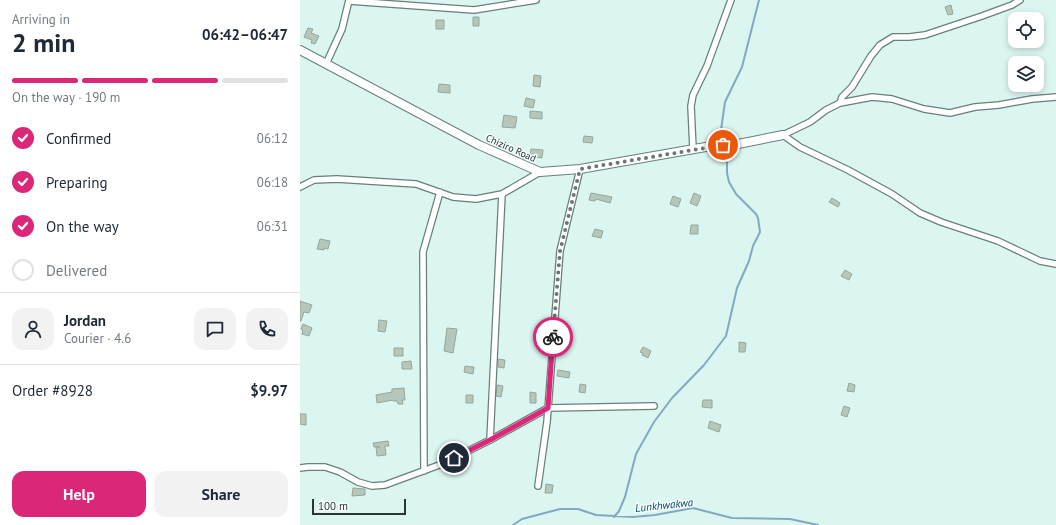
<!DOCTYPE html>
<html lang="en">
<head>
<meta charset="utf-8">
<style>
  body { margin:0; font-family:"PT Sans",sans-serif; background:#f2f2f3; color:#1f2937; height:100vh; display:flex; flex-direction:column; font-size:15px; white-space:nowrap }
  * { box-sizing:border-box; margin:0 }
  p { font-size:13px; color:#747a83 }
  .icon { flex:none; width:22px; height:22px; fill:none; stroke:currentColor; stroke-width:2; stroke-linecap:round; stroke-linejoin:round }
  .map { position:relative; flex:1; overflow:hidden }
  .sheet { display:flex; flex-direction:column; background:#fff; width:300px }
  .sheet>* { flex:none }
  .tools { position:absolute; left:708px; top:12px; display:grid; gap:8px }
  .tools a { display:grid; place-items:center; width:36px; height:36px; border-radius:8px; background:#fff; box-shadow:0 2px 6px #0003; font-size:20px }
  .scale { position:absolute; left:12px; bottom:10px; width:94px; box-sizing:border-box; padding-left:4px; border:2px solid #2b3533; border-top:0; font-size:11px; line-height:14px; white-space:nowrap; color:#2b3533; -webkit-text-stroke:3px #f4fefc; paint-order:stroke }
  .pin { position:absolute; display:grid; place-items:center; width:34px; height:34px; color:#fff; margin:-17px; border:2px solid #fff; border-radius:50%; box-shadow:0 1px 4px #0007 }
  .courier { position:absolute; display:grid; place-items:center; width:40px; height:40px; margin:-20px; border:3px solid #db2777; border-radius:50%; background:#fff; color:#222; box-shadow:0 1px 5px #0007 }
  .headline em { font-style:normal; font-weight:800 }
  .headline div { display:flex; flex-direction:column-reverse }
  .headline { display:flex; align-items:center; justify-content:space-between; height:68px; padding:0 12px }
  h1 { font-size:26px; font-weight:800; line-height:30px }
  .bar { display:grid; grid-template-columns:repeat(4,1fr); gap:6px 4px; align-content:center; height:48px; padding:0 12px }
  .bar i { height:5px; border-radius:3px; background:#e0e1e3 }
  .bar .active { background:#db2777 }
  .bar p { grid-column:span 4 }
  .line { display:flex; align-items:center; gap:10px; padding:0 12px; border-top:1px solid #e0e1e3 }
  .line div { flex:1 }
  .round { display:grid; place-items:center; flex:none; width:42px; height:42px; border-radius:12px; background:#f2f2f3 }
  ol { padding:0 12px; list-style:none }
  li { display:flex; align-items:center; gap:12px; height:44px }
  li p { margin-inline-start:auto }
  li .icon { padding:4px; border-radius:50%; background:#db2777; color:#fff; stroke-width:4 }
  li:last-child { color:#747a83 }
  li i { width:22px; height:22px; border:2px solid #e0e1e3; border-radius:50% }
  .action { display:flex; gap:8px; margin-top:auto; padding:8px 12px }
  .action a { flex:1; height:46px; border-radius:12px; background:#db2777; color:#fff; font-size:16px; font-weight:800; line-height:46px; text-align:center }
  .action a+a { background:#f2f2f3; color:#1f2937 }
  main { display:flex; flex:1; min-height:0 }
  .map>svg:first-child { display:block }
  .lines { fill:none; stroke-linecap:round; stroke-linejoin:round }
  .stream { stroke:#84a8c2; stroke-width:2 }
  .building { fill:#b4c7ba; stroke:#95a79a }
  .street-casing { stroke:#687f7b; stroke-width:8 }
  .secondary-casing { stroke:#687f7b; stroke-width:10 }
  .street { stroke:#fff; stroke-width:5.5 }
  .secondary { stroke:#fff; stroke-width:8 }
  .done { stroke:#697875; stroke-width:4; stroke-dasharray:0 7.2 }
  .route { stroke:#db2777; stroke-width:5 }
  .labels { text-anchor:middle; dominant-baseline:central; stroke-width:3; stroke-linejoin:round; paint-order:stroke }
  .street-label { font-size:10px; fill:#2b3533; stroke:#f4fefc }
  .water-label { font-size:11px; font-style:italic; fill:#004467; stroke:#f4fefc }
</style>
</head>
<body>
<main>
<section class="sheet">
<div class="headline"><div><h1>2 min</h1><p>Arriving in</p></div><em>06:42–06:47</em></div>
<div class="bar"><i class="active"></i><i class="active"></i><i class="active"></i><i></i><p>On the way · 190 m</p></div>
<ol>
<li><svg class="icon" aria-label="check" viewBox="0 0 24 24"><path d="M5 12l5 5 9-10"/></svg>Confirmed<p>06:12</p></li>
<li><svg class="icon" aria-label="check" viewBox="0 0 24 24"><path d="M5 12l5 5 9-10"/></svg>Preparing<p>06:18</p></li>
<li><svg class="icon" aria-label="check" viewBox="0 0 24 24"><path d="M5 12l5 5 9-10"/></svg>On the way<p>06:31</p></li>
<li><i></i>Delivered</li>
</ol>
<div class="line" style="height:72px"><a class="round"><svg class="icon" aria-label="person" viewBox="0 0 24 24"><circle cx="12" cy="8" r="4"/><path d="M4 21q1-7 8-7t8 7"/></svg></a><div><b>Jordan</b><p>Courier · 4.6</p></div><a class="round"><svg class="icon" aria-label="chat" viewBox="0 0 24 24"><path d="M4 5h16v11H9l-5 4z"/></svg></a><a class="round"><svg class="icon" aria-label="phone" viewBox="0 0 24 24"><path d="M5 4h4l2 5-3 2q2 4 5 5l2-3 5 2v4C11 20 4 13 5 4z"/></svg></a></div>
<div class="line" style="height:52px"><div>Order #8928</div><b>$9.97</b></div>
<div class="action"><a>Help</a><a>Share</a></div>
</section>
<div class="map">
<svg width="756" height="525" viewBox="0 0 756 525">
  <rect width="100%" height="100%" fill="#dbf5f0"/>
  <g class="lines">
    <path class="stream" d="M422,142l-1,-12 4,-28 17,-35 17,-67
      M314,517l5,-6 6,-14 11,-43 18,-32 18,-24 32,-33 22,-29 11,-48 12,-27 4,-15 7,-14 -2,-14 -2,-4 -20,-20 -7,-12 -2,-9v-10l-3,-17
      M213,525l9,-6 38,-10h18l18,6 37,2 22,-2 38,-7 39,10 58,1 28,6"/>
  </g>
  <path class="building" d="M651,5l2,9 -5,1 -3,-8z
    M173,17h6v9h-6z
    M136,20h8v9h-8z
    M8,28l5,1 -2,4 8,3 -4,8 -4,-1 1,-3 -8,-3z
    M234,75l7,1 -1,11 -7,-1z
    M139,84l11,1v8l-12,-1z
    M226,98l9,2 -2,8 -9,-2z
    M230,111l12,1v7l-12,-1z
    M204,115l13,2 -2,11 -13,-1z
    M284,136l9,1 -1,6 -9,-1z
    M231,149l12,1 -1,8 -12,-2z
    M291,193l21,4 -2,6 -14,-4 -1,2 -6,-1z
    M394,193l7,3 -4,10 -7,-3z
    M373,196l8,3 -3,8 -8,-3z
    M532,198l8,5 -2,4 -9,-5z
    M391,225h7v9h-8z
    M295,229l8,2 -2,7 -9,-2z
    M20,239l10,2 -2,8 -4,-1v2l-7,-1z
    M545,270l7,4 -3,6 -8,-4z
    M0,301l12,4 -3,8 -5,-1 -3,9h-1z
    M79,320l8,1 -2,11 -7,-1z
    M3,324l9,4 -3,8 -7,-2 1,-4 -2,-1z
    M147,328l10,1 -4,24 -9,-2z
    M439,342l7,1 -1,9h-6z
    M343,347l8,4 -3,7 -6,-3 1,-2 -3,-1z
    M94,348h9v8h-9z
    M198,359l7,1 -1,8 -6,-1z
    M111,361l1,8h-10v-7z
    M165,366l9,1 -1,7 -9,-2z
    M258,370l12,2 -1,6 -12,-2z
    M549,383l6,2 -1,7 -7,-1z
    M280,384l6,1 -1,8 -6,-1z
    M197,385l6,1 -2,11 -5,-1z
    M104,388l1,12h-3l1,4h-5l-1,-3h-4v-1l-16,3 -1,-8 16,-3v-3z
    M230,392l6,1v10h-6z
    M166,395h7v8h-7z
    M403,400h9v8l-10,-1z
    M544,406l6,2 -3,9 -6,-2z
    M0,414h6v11l-6,-1z
    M410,421l11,4 -2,7 -11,-4z
    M88,441l1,5h-4l1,9 -9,1 -1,-9h4h-6l-1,-4z
    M246,484l7,1 -1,8h-7z
    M53,488l12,1v6l-13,1z"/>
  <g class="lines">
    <defs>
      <path id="street" d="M49,1l125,9 62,-10
        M26,64l16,-35 7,-29
        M756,97l-24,2 -33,6 -24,2 -25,6 -26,-4 -32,-10 -20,-2 -32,6 -14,7 -16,12 -27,13 17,12 48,23 44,24 28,19 21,9 57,19 42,20 16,3
        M540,103l2,-6 10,-10 19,-31 9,-11 13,-8h16l16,-2 57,-19 30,-11 8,-5
        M393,149l-2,-43 2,-11 14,-29 24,-66
        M0,187l14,-7 23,-1 79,5 37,13 23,2 26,-5 38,-22
        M190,440l12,-246
        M0,468l8,-1h17l15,5 18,10 14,4 13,-1 57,-21 48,-24 58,-32 106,-2
        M124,471l-1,-219 17,-60
        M238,486l9,-64 13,-171 20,-82"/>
      <path id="secondary" d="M0,50l179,95 61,27 40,-3 137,-24 21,-1 45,-9"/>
    </defs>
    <use href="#street" class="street-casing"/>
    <use href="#secondary" class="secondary-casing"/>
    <use href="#street" class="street"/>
    <use href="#secondary" class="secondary"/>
  </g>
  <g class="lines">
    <path class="done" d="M253,337l7,-86 20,-82 143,-24"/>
    <path class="route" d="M154,458l36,-18 58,-32 5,-71"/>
  </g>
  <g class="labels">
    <g class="street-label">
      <text transform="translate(211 148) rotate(24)">Chiziro Road</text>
    </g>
    <g class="water-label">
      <text transform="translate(364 505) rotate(-6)">Lunkhwakwa</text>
    </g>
  </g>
</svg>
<div class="tools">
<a><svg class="icon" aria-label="locate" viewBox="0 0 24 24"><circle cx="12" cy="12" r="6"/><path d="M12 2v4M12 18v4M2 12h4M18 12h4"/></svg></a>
<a><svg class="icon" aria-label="layers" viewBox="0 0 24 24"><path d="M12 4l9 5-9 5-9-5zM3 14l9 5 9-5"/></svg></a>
</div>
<div class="scale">100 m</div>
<div class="pin" style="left:423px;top:145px;background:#ea580c"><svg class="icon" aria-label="bag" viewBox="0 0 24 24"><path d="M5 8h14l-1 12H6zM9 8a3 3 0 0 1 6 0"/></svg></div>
<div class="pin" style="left:154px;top:458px;background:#1f2937"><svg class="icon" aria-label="home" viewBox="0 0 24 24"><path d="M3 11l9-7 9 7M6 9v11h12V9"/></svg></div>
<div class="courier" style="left:253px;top:337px"><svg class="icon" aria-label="bike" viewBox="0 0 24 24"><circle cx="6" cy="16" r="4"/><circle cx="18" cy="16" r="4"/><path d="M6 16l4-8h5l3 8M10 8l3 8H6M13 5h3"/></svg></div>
</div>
</main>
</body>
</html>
